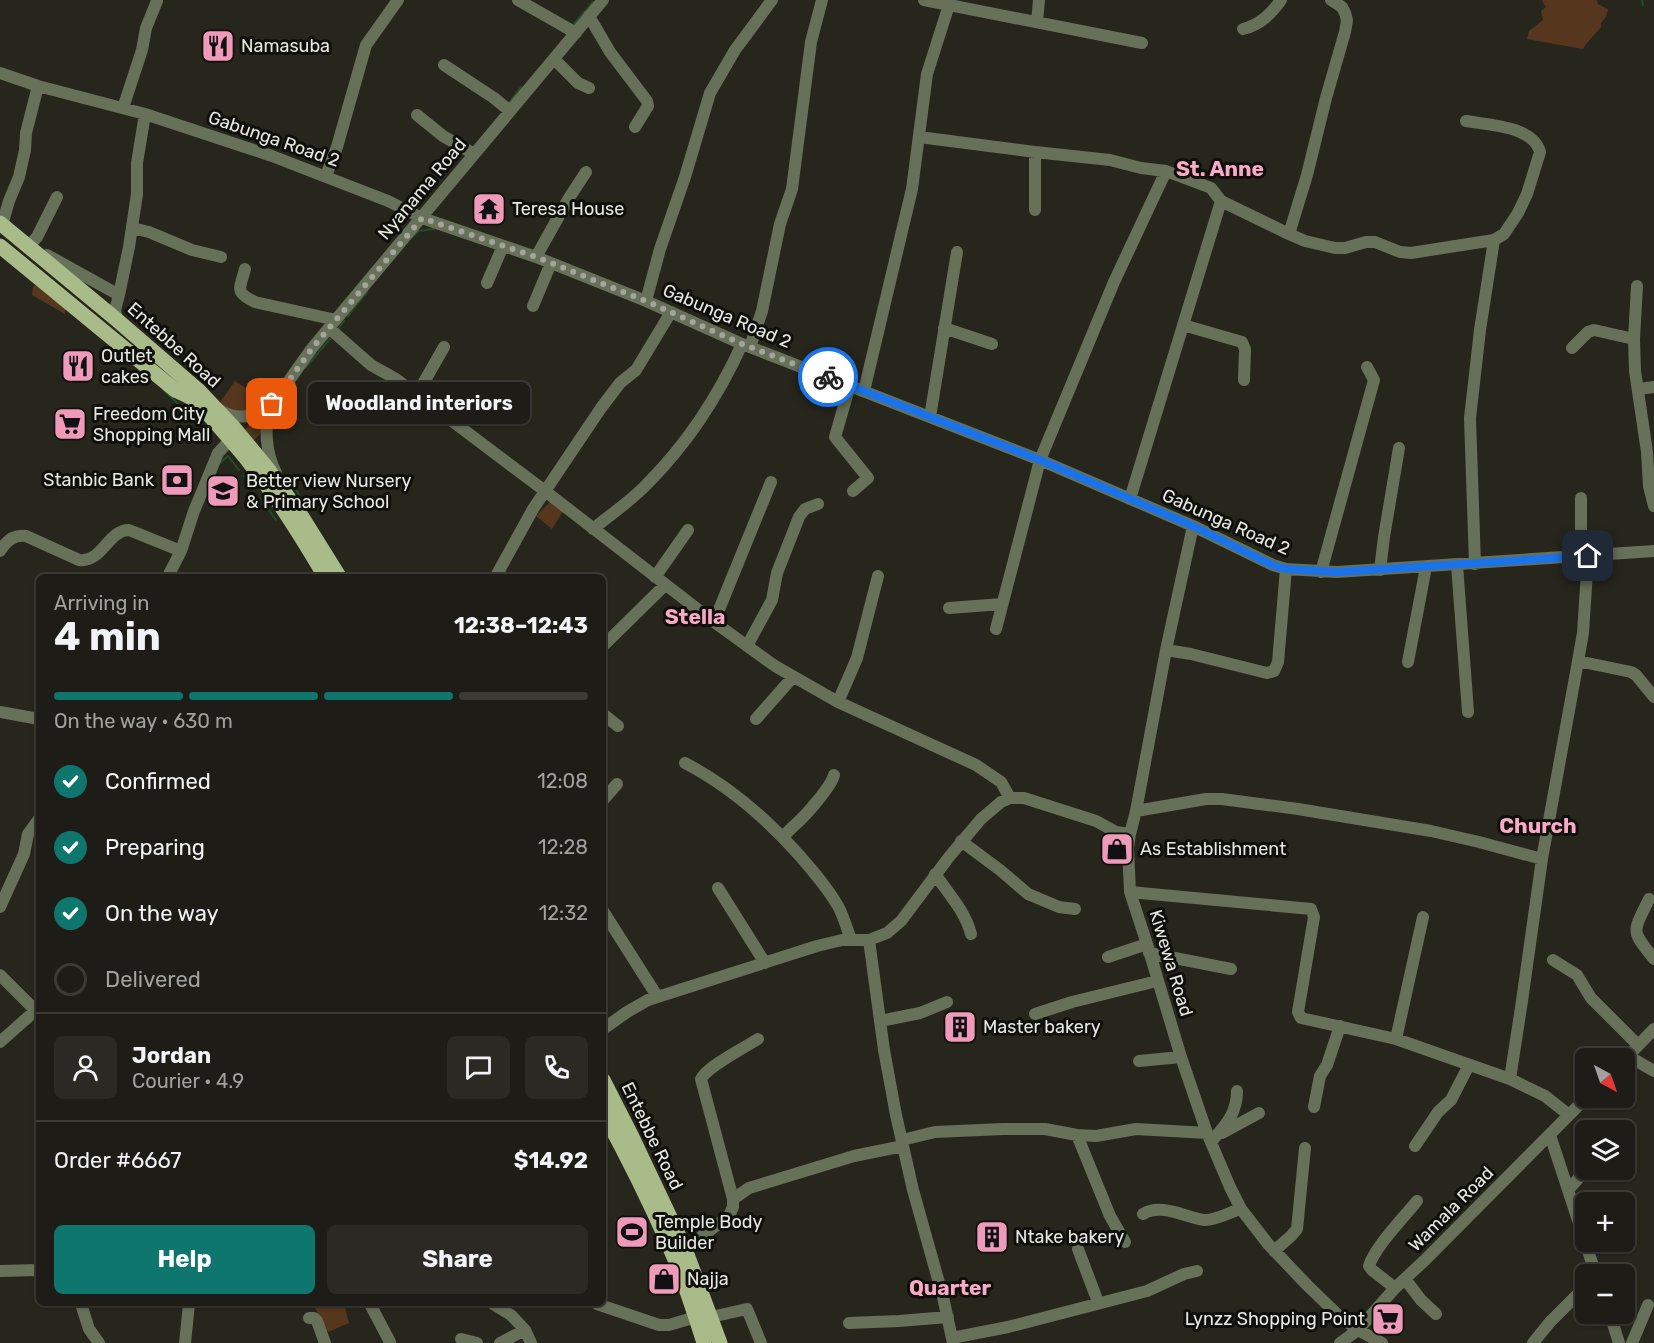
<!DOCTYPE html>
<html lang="en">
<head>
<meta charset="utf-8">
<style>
  body { margin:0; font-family:Rubik,sans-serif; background:#2a2923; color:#f1f3f6; height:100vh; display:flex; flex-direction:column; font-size:22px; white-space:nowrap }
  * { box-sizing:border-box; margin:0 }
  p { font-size:20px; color:#a0a1a1 }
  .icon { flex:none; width:33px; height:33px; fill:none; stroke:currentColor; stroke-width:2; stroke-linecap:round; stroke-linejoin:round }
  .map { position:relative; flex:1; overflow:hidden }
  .drawer { position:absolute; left:36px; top:574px; width:570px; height:732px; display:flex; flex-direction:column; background:#1d1c16; border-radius:9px; box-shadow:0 2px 4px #0004,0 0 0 2px #3b3a35 }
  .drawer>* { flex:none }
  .needle { width:39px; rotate:140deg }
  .tools { position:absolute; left:1575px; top:1048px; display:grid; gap:12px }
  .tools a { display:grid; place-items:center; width:60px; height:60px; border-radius:9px; background:#1d1c16; box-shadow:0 2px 4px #0004,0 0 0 2px #3b3a35; font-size:30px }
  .pin { position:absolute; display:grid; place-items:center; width:51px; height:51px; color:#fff; margin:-26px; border-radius:12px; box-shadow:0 3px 9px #0006 }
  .courier { position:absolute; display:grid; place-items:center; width:60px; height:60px; margin:-30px; border:4px solid #1a73e8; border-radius:50%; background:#fff; color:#222; box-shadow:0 2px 8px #0007 }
  .bubble { position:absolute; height:42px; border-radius:9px; background:#1d1c16; box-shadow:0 2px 4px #0004,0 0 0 2px #3b3a35; font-size:20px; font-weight:700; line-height:42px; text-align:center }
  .summary em { font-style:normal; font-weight:700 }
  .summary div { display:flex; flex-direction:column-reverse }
  .summary { display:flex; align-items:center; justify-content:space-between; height:102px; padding:0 18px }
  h1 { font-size:39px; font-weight:700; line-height:45px }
  .bar { display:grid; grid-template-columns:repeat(4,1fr); gap:9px 6px; align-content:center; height:72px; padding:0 18px }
  .bar i { height:8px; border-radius:4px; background:#3b3a35 }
  .bar .current { background:#0f766e }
  .bar p { grid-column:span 4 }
  .line { display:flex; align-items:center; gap:15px; padding:0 18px; border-top:2px solid #3b3a35 }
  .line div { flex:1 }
  .round { display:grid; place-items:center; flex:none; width:63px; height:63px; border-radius:9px; background:#2a2923 }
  ol { padding:0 18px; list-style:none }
  li { display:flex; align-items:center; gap:18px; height:66px }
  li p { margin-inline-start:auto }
  li .icon { padding:6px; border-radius:50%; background:#0f766e; color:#fff; stroke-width:4 }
  li:last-child { color:#a0a1a1 }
  li i { width:33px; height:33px; border:3px solid #3b3a35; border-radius:50% }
  .cta { display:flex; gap:12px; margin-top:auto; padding:12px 18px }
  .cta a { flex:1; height:69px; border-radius:9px; background:#0f766e; color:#fff; font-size:24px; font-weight:700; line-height:69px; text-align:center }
  .cta a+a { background:#2a2923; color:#f1f3f6 }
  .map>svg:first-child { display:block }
  .green { fill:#56371d }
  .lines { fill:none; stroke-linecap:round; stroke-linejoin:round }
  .stream { stroke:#224d25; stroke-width:2 }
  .minor { stroke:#677058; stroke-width:12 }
  .major { stroke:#aabb8a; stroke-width:15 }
  .done { stroke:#a4a49d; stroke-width:6; stroke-dasharray:0 10.8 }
  .route { stroke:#1a73e8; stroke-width:8 }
  .labels { text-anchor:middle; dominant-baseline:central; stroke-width:6; stroke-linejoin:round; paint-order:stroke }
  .poi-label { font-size:18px; fill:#e8e8e2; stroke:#0f0f0b; text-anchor:start }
  .street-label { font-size:18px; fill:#e8e8e2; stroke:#0f0f0b }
  .quarter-label { font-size:21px; font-weight:bold; fill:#faaac6; stroke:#0f0f0b }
</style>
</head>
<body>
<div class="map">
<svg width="1654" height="1343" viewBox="0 0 1654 1343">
  <rect width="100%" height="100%" fill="#27261d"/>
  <path class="green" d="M1543,0h54l1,4 10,5 -2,8 -5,6v4c-6,8 -13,13 -18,22l-56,-10 2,-8 14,-11 -2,-9 5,-4 -4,-6z
    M35,285l30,20v9l-33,-19 1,-8z
    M235,381l34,22c-22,11 -27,11 -51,2z
    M265,416l-2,15 -12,12 -8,-10 9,-13z
    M551,501l12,10 -11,18 -16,-13z
    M313,1304h31l5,19 -21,9z"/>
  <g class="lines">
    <path class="stream" d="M1642,0l1,5
      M572,26l21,-24
      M509,103l12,-16
      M412,237l7,-6 15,-2
      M348,316l19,-24
      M337,331l7,-10
      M305,368l26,-30
      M163,389l16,16 13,10
      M266,401l7,-10
      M274,420l6,-18
      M249,437l11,-11 2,-5
      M228,456l11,14
      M219,464l9,-8
      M244,476l10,14
      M294,487l9,13
      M261,499l15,21"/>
    <path class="minor" d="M518,0l58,33
      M924,0l218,43
      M589,16l21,36 37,49 1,5 -13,21
      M1037,22l2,-22
      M1243,29c17,-4 28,-15 38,-29
      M554,59l24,24 11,5
      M444,65l50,33 16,13
      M0,73l38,13 107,28 127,42 116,45 34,17 114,39 110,44 96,43 298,116 153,66 80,39 13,4 51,3 317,-21
      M123,108l19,-58 4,-22 11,-27
      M417,115l26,21 31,18
      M919,137l116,15 75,8 31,8 25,3 45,17 10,13 68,33 16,7 30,7h10l21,-6h9l25,10 11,1 83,-13 10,-6 14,-21 9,-19 13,-42c-7,-26 -51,-27 -74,-31
      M326,176l11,-29 29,-102 32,-45
      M1035,210v-58
      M2,225l7,-24 10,-24 6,-27 1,-17 12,-47
      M132,228l17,4 43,18 29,7
      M1289,234l18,-59 19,-77 19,-66 2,-12 -2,-7 -3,-6 -11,-7
      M29,246l8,-9 20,-40
      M47,255l72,40
      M536,257l33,-59 17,-26
      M245,269c-5,20 -11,23 10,33l81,18
      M487,283l16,-37
      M1637,286l-3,53 1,32 12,81 2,34 5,20
      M646,301l14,-52 25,-72 25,-84 25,-43 37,-50
      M533,306l18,-43
      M117,320l-2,-10 4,-15 10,-48 8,-53v-31l8,-49
      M1183,325l59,17 3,7 -1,31
      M329,328l42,37 25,14 64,48 85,64 169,131 61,44 63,36 138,63 25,17 9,16
      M944,328l48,16
      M750,347l12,-36 18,-87 12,-35 19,-147 11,-42
      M1572,348l16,-16 6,-2 40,9
      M850,385l-15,52 33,41 -15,13
      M1638,389l16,-2
      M864,391l48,-202 15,-115 22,-69
      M416,396l28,-49
      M218,409c20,13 36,8 54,-5
      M930,417l27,-165
      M276,473c-10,-20 -13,-47 -4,-69 3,-6 9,-13 14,-19 9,-13 18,-26 27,-38l290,-347
      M1581,498v58
      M1130,499l91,-298
      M1193,526l-27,124 -30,161 -6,23 -2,14 2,44 17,52 34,113 26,76 23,54 11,22 27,35 39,41 32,31 19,14 24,13
      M593,529c18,-15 38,-28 54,-45 41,-41 71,-87 95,-140
      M0,551c6,-10 14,-17 26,-15l53,24c23,3 29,-30 50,-30l52,21
      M1475,564l-5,-146 10,-88 14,-90
      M1457,565l11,147
      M1380,570l4,-33 15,-89
      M1321,572l53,-192 -7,-13
      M655,577l33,-47
      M167,578l14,-27 13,-40 24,-58 12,-13
      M495,578l38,-69 68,-101 19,-25 16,-13 35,-58
      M949,608l53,-4
      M714,622l57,-140
      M996,629l44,-169 74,-178 52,-111
      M603,646l62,-61
      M747,646l25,-46 5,-27 22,-56 6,-8 13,-5
      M1166,650l25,4 76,19 7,-2 4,-9 8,-93
      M1578,661l5,-28 5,-77
      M1408,662l18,-95
      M838,702l19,-44 21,-82
      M0,712l39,7
      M603,714l15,12
      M756,719l37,-42
      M685,763c44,23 81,55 114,92 14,16 28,32 39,51 6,11 9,23 13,34
      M603,800l14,-16
      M1136,811l70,-12h16l76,10 133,22 48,11 63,17
      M783,838c4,-7 8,-9 13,-14 10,-9 35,-37 38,-49
      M961,841l39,29 28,24 31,13 16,2
      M935,874c13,19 30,37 36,60
      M718,888l47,75
      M1130,892l181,17 3,8 -16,95 3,6 95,21 114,40 35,17 24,19
      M1649,899c-16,34 -19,30 5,60
      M0,907l24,-53 4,-20 11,-15
      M603,911l54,85
      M869,940l15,110 12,65 17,75 30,107 10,46
      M1149,953l82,16
      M1108,957l39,-13
      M1553,960l24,15 14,23 47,47
      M0,975l39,39
      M1035,1014l37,-12 85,-21
      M880,1021l40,-8 27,-11
      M603,1029l24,-17 21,-12 169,-54 25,-6h27l18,-7 14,-12 48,-64 32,-38 20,-17 9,-4h14l72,23 20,11 14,2
      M1396,1039l27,-122
      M0,1042l35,-31
      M1628,1056l26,15
      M1624,1060l30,-31
      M1139,1061l42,-4
      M1510,1079l12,-78 20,-142 36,-198 53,11 5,3 18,22
      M1314,1107l6,-31 7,-11 13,-39
      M1222,1133l37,-20
      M1077,1135l33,81 15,26
      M1550,1135l46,140
      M902,1140l33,-8 68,-3h42l32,6 19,1 40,-7 71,4
      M1211,1142c14,-16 26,-28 26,-51
      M1415,1146l23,-34 13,-12 18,-35
      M1568,1190l9,-10 9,-13
      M733,1199l16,-11 105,-32 49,-10
      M1143,1214c19,-11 41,3 61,6 11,1 26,-8 37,-11
      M685,1249l44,-33 4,-9v-8l-32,-120c7,-13 43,-31 57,-40
      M1078,1249l20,53
      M1274,1251l17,-15 6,-7 8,-81
      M0,1271l39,-1
      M1405,1279l16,21 15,14
      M1395,1288l-23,-18 -3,-4c5,-18 35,-49 48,-65
      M81,1304l8,25 10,14
      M370,1304l20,38
      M493,1304l18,11 14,15
      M597,1304l62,21h10l27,-8
      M1610,1314l9,29
      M711,1317l36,-8 14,34
      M309,1318h5l3,3 8,22
      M849,1323l50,-2 49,-4
      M952,1338l56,-11 139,-36 37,-17 13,-3
      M461,1339l16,4
      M185,1343l4,-39
      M500,1343l25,-13 6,13
      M1340,1343l18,-13 37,-42 30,-28 161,-162
      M1533,1343l17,-21 36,-36
      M1632,1343l16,-38"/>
    <path class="major" d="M0,223l117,97 82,71 36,38 33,40 34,48 38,61
      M0,246l175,144c7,3 15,6 20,11 13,11 23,25 34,37 38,43 68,91 97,140
      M603,1080l29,57 53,112 35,94
      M603,1112c24,44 47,90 67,136 14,31 24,63 34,95"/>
  </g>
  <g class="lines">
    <path class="done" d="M272,404l41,-57 109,-129 114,39 110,44 96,43 86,33"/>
    <path class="route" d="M828,377l212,83 153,66 79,39 14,4 51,3 251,-16"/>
  </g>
  <defs>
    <symbol id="restaurant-square" viewBox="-11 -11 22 22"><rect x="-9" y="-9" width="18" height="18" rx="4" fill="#ef9ab9" stroke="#0f0f0b"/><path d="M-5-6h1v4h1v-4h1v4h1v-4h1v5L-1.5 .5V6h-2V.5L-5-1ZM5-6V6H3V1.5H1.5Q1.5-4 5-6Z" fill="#111"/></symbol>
    <symbol id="temple-square" viewBox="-11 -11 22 22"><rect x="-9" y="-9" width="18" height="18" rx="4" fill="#ef9ab9" stroke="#0f0f0b"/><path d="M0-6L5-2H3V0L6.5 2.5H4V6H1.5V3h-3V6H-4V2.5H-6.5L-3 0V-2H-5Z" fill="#111"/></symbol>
    <symbol id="supermarket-square" viewBox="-11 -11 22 22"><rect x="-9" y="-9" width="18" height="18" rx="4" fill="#ef9ab9" stroke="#0f0f0b"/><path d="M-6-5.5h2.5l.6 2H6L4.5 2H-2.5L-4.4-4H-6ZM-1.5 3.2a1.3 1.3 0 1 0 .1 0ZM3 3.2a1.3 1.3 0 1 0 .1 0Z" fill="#111"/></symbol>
    <symbol id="bank-square" viewBox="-11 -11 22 22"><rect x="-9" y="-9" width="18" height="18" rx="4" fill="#ef9ab9" stroke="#0f0f0b"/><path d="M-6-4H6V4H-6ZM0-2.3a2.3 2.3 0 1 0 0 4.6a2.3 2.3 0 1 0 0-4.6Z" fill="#111"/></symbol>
    <symbol id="school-square" viewBox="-11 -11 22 22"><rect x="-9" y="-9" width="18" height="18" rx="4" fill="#ef9ab9" stroke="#0f0f0b"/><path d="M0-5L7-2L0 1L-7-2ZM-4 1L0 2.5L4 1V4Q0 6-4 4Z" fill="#111"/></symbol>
    <symbol id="shop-square" viewBox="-11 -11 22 22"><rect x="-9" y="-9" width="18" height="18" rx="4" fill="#ef9ab9" stroke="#0f0f0b"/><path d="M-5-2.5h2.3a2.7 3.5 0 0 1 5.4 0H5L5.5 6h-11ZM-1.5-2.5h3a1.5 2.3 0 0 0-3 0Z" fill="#111"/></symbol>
    <symbol id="building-square" viewBox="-11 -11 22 22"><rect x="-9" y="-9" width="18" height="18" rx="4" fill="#ef9ab9" stroke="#0f0f0b"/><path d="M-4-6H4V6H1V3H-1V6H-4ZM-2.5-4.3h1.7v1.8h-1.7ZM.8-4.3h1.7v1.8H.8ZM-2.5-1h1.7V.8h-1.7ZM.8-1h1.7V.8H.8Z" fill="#111"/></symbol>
    <symbol id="stadium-square" viewBox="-11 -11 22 22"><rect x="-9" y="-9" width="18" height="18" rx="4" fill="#ef9ab9" stroke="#0f0f0b"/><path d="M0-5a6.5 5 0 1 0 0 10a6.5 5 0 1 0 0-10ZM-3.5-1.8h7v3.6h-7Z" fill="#111"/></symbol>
  </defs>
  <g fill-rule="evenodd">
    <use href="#restaurant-square" x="199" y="27" width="38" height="38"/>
    <use href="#temple-square" x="470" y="190" width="38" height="38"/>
    <use href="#restaurant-square" x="59" y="347" width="38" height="38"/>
    <use href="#supermarket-square" x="51" y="405" width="38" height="38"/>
    <use href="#bank-square" x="158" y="461" width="38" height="38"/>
    <use href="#school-square" x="204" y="472" width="38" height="38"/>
    <use href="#shop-square" x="1098" y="830" width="38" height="38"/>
    <use href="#building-square" x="941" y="1008" width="38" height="38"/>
    <use href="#stadium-square" x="613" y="1213" width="38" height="38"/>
    <use href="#building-square" x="973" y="1218" width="38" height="38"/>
    <use href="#shop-square" x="645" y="1260" width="38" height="38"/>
    <use href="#supermarket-square" x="1369" y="1300" width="38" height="38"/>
  </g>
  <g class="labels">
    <g class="poi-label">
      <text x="241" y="46">Namasuba</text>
      <text x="512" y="209">Teresa House</text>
      <text x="101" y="356">Outlet<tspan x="101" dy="21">cakes</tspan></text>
      <text x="93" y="414">Freedom City<tspan x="93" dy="21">Shopping Mall</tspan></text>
      <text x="154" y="480" text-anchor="end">Stanbic Bank</text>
      <text x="246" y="481">Better view Nursery<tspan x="246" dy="21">&amp; Primary School</tspan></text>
      <text x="1140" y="849">As Establishment</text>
      <text x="983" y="1027">Master bakery</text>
      <text x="655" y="1222">Temple Body<tspan x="655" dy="21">Builder</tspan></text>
      <text x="1015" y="1237">Ntake bakery</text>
      <text x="687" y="1279">Najja</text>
      <text x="1365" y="1319" text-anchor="end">Lynzz Shopping Point</text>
    </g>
    <g class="street-label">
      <text transform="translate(274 139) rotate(19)">Gabunga Road 2</text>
      <text transform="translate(422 189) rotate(-50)">Nyanama Road</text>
      <text transform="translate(727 316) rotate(23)">Gabunga Road 2</text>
      <text transform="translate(174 345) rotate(42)">Entebbe Road</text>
      <text transform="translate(1226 522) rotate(24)">Gabunga Road 2</text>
      <text transform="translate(1171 963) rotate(73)">Kiwewa Road</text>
      <text transform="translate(652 1136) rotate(64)">Entebbe Road</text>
      <text transform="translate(1451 1209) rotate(-45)">Wamala Road</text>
    </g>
    <g class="quarter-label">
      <text x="1220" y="168">St. Anne</text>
      <text x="695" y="616">Stella</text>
      <text x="1538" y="825">Church</text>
      <text x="950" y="1287">Quarter</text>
    </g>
  </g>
</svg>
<div class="tools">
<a><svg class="needle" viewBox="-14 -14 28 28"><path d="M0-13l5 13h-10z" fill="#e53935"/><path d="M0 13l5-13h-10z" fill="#a0a1a1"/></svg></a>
<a><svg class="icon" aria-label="layers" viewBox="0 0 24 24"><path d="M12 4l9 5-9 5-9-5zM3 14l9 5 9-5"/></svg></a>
<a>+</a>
<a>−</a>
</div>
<div class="pin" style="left:272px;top:404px;background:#ea580c"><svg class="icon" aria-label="bag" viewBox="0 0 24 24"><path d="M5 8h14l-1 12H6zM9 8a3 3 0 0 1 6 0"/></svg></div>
<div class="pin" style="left:1588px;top:556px;background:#1f2937"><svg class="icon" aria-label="home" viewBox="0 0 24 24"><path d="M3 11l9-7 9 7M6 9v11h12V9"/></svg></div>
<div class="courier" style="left:828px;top:377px"><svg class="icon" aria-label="bike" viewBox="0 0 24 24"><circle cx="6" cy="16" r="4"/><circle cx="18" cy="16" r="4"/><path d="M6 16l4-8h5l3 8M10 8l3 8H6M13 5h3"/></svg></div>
<div class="bubble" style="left:308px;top:382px;width:222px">Woodland interiors</div>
<section class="drawer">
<div class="summary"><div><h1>4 min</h1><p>Arriving in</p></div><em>12:38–12:43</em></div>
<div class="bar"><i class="current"></i><i class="current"></i><i class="current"></i><i></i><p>On the way · 630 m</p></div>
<ol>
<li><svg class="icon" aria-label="check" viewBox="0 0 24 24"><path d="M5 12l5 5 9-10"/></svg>Confirmed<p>12:08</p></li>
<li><svg class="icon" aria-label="check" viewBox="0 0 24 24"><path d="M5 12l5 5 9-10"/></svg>Preparing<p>12:28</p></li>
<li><svg class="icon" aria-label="check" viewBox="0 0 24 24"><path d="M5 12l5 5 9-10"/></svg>On the way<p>12:32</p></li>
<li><i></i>Delivered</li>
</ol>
<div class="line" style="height:108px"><a class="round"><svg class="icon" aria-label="person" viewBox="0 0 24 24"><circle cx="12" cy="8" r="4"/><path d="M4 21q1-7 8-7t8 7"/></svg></a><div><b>Jordan</b><p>Courier · 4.9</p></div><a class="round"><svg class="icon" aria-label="chat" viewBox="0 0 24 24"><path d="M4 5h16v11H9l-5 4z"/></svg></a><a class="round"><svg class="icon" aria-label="phone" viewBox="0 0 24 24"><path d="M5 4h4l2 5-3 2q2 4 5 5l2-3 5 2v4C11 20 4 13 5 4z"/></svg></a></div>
<div class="line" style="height:78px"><div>Order #6667</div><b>$14.92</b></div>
<div class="cta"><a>Help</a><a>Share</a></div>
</section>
</div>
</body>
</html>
